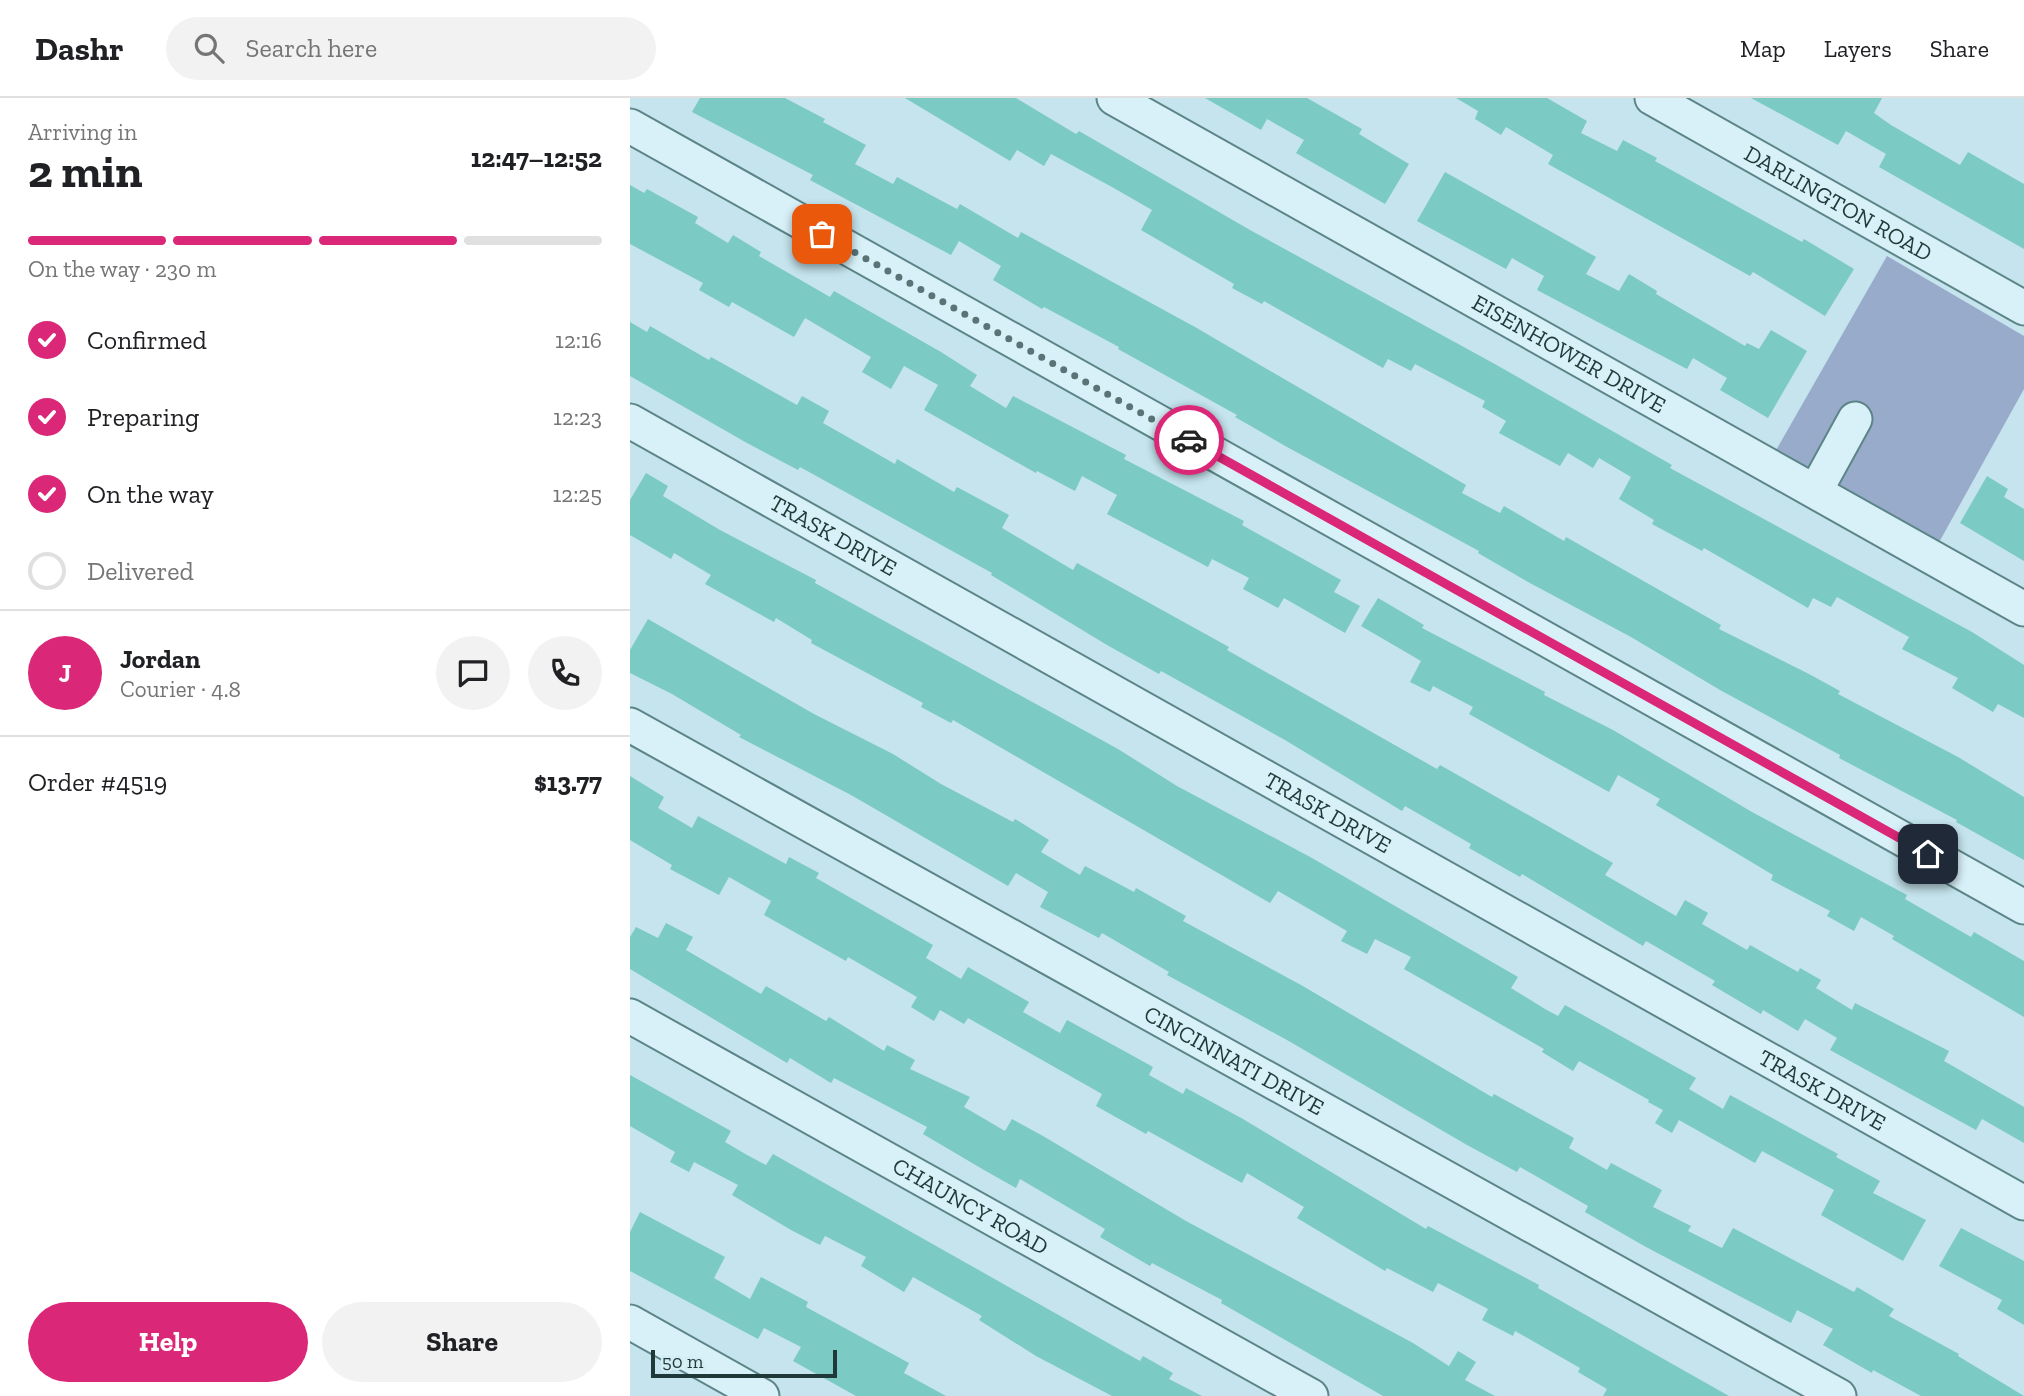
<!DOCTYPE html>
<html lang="en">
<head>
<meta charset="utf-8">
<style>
  body { margin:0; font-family:"Zilla Slab",serif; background:#f2f2f2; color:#202124; height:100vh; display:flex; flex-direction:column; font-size:26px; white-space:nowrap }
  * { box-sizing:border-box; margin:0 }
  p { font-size:23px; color:#757577 }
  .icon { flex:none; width:38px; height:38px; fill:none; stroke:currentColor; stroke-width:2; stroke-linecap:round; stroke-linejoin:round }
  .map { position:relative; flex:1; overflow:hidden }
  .sheet { display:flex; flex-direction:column; background:#fff; width:630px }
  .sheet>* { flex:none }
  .scale { position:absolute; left:21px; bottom:18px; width:186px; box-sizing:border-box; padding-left:7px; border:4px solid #1f3838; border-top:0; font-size:19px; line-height:24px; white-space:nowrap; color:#1f3838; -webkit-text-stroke:5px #d4edf4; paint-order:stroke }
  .pin { position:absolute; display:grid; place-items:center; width:60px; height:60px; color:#fff; margin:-30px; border-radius:14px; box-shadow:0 4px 10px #0006 }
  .courier { position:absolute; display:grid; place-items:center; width:70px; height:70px; margin:-35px; border:5px solid #db2777; border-radius:50%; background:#fff; color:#222; box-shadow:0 2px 9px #0007 }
  .head em { font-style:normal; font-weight:700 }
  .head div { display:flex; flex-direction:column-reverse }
  .head { display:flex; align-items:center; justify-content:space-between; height:119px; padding:0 28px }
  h1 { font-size:46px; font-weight:700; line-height:52px }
  .bar { display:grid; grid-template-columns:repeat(4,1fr); gap:10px 7px; align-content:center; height:84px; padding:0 28px }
  .bar i { height:9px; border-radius:5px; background:#e0e0e0 }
  .bar .active { background:#db2777 }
  .bar p { grid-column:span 4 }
  .line { display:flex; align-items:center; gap:18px; padding:0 28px; border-top:2px solid #e0e0e0 }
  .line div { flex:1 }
  .round { display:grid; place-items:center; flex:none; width:74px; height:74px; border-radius:37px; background:#f2f2f2 }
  ol { padding:0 28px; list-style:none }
  li { display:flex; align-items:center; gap:21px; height:77px }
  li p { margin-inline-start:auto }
  li .icon { padding:7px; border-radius:50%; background:#db2777; color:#fff; stroke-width:4 }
  li:last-child { color:#757577 }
  li i { width:38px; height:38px; border:4px solid #e0e0e0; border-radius:50% }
  .cta { display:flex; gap:14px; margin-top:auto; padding:14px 28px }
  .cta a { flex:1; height:80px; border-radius:42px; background:#db2777; color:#fff; font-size:28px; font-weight:700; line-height:80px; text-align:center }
  .cta a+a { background:#f2f2f2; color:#202124 }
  header { display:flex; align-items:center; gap:42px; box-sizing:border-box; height:98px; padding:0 35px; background:#fff; border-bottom:2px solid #e0e0e0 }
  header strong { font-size:33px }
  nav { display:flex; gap:38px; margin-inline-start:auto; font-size:24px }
  .search { width:490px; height:63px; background:#f2f2f2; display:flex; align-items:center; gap:18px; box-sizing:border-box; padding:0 24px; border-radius:38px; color:#757577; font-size:26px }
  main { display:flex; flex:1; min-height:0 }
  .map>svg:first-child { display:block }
  .green { fill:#99abcb }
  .building { fill:#7ccac4 }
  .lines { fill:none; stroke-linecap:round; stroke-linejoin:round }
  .minor-casing { stroke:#5c8587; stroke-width:37 }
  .minor { stroke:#d8f1f8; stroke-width:33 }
  .done { stroke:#597477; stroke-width:7; stroke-dasharray:0 12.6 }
  .route { stroke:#db2777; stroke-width:9 }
  .labels { text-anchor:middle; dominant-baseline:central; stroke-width:6; stroke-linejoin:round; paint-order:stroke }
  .street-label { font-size:23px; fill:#1f3838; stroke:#d4edf4 }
</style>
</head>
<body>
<header>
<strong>Dashr</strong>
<div class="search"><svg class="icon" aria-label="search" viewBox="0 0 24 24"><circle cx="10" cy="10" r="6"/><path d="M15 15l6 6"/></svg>Search here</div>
<nav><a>Map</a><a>Layers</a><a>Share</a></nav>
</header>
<main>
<section class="sheet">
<div class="head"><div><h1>2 min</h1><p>Arriving in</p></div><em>12:47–12:52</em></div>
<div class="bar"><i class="active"></i><i class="active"></i><i class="active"></i><i></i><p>On the way · 230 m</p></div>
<ol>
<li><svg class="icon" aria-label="check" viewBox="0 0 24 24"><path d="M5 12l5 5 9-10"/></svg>Confirmed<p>12:16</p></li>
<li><svg class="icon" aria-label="check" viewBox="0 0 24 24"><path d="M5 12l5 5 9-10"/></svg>Preparing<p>12:23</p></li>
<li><svg class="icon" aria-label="check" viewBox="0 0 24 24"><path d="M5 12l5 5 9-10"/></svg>On the way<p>12:25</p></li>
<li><i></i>Delivered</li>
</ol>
<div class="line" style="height:126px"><b class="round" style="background:#db2777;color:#fff">J</b><div><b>Jordan</b><p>Courier · 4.8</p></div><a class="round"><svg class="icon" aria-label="chat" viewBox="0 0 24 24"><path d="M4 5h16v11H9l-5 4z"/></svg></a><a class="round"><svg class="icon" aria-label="phone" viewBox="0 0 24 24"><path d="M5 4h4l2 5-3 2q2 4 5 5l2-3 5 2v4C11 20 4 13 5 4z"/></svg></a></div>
<div class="line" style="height:91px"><div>Order #4519</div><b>$13.77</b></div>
<div class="cta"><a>Help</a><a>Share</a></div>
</section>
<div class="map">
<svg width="1394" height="1298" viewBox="0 0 1394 1298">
  <rect width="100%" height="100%" fill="#c5e4ed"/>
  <path class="green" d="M1257,158l137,80v53l-87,157 -162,-94z"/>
  <path class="building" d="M70,0h85l40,21 -2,3 43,23 -11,19 38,20 4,-7 60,32 3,-5 58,34 3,-6 174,95 271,158 -4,8 38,20 4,-7 60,35 2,-4 155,88 -2,4 90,45 31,17 -2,3 120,63 66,40v63l-68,-38 1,-2 -118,-62 1,-3 -120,-65 -89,-53 -103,-55 -50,-29 1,-2 -192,-104 -52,-30 2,-2 -119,-66 1,-2 -75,-40 -2,2 -49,-29 8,-14 -42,-25 -8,14 -141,-75 3,-5 -121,-63z
    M275,0h111l60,36 3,-3 171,99 243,133 179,102 -2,3 302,164 52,33v53l-26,-14 -5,8 -41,-24 6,-10 -56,-29 7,-12 -72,-40 -6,10 -18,-9 -5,10 -104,-60 -2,3 -50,-27 2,-4 -35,-21 12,-22 -32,-19 -6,10 -25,-15 -8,13 -61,-33 7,-12 -24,-14 3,-6 -70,-37 -4,7 -23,-12 -5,9 -119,-67 -2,3 -30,-16 2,-4 -93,-54 11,-20 -40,-23 -61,-33 -7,12 -27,-16 -7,11z
    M575,0h102l55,31 -3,5 50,30 -24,40 -89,-51 8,-13 -37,-21 -6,11z
    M826,0h91l40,23 -6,12 36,18 6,-11 34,18 -2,3 147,81 2,-3 50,30 -29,47 -72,-44 -3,4 -202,-112 5,-9 -47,-28 -5,8 -26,-16 3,-8z
    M1121,0h131l-8,15 17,12 69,40 8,-13 56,32v65l-145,-82 7,-13 -40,-23 -8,14z
    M815,74l151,85 -10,17 33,17 10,-17 28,17 -1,3 89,52 2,-3 12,6 12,-19 36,21 -39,67 -48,-28 7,-12 -34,-20 -6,11 -150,-79 7,-14 -32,-18 -6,11 -89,-48z
    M0,87l14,8 3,-4 51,28 -3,6 33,20 5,-8 28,17 -2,4 71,41 4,-6 107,61 36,23 -7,11 36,22 7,-12 113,59 -2,4 120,62 -2,4 99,55 -7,12 26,14 -15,27 -61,-35 -6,10 -35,-19 6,-11 -37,-19 -4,8 -101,-53 10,-19 -35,-19 -7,15 -38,-20 -1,2 -112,-63 14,-25 -34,-19 -13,23 -29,-17 9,-15 -66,-39 -11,19 -62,-35 -3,5 -30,-17 4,-7 -73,-39z
    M0,224l17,10 3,-6 59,34 2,-3 86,48 5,-9 27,15 -6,12 72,41 2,-5 57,33 3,-5 52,28 -7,13 71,42 4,-7 152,84 -2,3 210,119 3,-4 173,98 -8,12 71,41 9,-16 23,13 -6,11 45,26 3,-5 48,27 2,-4 21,12 -5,8 36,22 3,-7 94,48 -5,10 80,46v36l-42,-24 -6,11 -146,-80 7,-12 -32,-19 -7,12 -35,-21 -2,4 -49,-29 3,-4 -69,-40 -3,5 -121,-72 -2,3 -51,-29 2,-4 -66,-38 -3,5 -117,-71 -124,-69 -2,3 -52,-29 -116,-70 1,-2 -192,-106 -2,3 -51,-27 -117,-67z
    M16,375l22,13 -5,10 57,34 96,50 -1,3 303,166 59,37 135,72 206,119 -7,11 34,21 13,7 7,-11 131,73 -7,11 34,20 7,-14 108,59 -2,3 44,24 -7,12 53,27 -23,41 -82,-46 13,-25 -72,-39 -7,12 -76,-43 -7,13 -17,-10 8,-13 -15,-8 1,-2 -70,-39 -6,10 -31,-19 2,-3 -140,-80 7,-12 -36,-18 -8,15 -26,-13 6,-10 -69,-40 -8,12 -317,-183 -2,3 -30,-16 2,-4 -112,-60 1,-3 -36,-22 -2,4 -69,-38 6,-9 -37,-22 -3,6 -41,-24v-35z
    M1357,378l21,13 -4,8 20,12v52l-64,-38z
    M748,500l46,27 -2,3 123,64 -1,3 69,35 139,82 155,83 -2,4 66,38 3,-5 50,29v56l-132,-78 2,-3 -33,-19 -7,14 -27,-15 3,-5 -59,-31 2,-5 -117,-70 4,-6 -42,-24 -9,17 -140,-78 4,-7 -40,-21 -3,6 -20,-10 11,-21 -60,-35z
    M18,521l166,95 79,40 48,30 72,38 2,-3 34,21 -8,12 39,23 5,-9 49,26 2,-4 50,28 -3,5 118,64 191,112 2,-3 80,44 -5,10 38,22 4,-7 51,27 -9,17 38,19 -3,5 34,17 11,-20 121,64 3,-5 37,22 -5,7 70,38 -1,2 66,40h-103l-48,-26 -1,3 -49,-28 10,-16 -36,-19 -6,13 -145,-76 -61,-35 3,-6 -68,-39 -3,5 -50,-27 -180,-105 -120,-65 2,-3 -67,-39 -3,5 -59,-31 8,-15 -32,-19 -8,13 -157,-91 -112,-58 2,-2 -69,-41 -42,-21v-23z
    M0,678l34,21 -6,11 34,20 6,-12 88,48 3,-7 30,16 -3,5 117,67 -7,13 35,21 7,-12 61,35 -6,10 37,21 7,-13 59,32 27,15 -4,8 34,19 3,-6 57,31 183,110 2,-3 111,59 -1,3 191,108h-126l4,-7 -29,-17 2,-4 -65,-37 -2,5 -31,-16 6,-11 -50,-26 -5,9 -46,-24 -2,3 -88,-53 7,-11 -57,-34 -5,10 -94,-52 -2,3 -50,-28 6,-12 -134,-76 -4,6 -24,-14 -6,11 -23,-14 6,-10 -69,-40 -2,4 -82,-46 7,-14 -42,-24 -10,18 -49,-26 2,-4 -42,-25z
    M36,825l27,14 -7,13 75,44 5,-8 60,35 3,-4 55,34 3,-6 28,15 -5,9 60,28 -6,10 41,24 7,-12 31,17 143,85 227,122 36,23 9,-15 18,11 -11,18 30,16h-112l-162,-93 1,-3 -70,-37 -2,3 -50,-29 5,-8 -85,-50 -4,9 -32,-18 -61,-36 4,-7 -93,-49 -3,5 -41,-25 -3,5 -157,-94v-32l6,-10 22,11z
    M0,977l101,56 -6,11 22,13 19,10 7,-11 367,207 3,-5 30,17 -4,6 33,17h-90l-76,-40 -57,-36 3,-4 -69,-39 -9,15 -43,-26 5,-9 -41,-21 -5,9 -29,-15 -59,-35 6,-10 -44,-23 -5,10 -19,-10 5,-10 -45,-26z
    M10,1114l85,45 -11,21 36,21 11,-22 47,25 -2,5 103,56 -5,10 42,23h-90l-63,-35 8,-14 -37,-19 -6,11 -128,-68v-39z
    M1331,1130l63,33v64l-27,-16 5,-9 -63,-34z"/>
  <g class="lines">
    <defs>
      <g id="minor">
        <path id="s1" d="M484,0l910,511"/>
        <path id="s2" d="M1022,0l372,210"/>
        <path d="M0,28l1394,781"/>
        <path id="s3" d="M0,323l1394,782"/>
        <path d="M1186,392l39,-71"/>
        <path id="s4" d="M0,627l1209,671"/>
        <path id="s5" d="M0,918l681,380"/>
        <path d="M0,1224l132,74"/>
      </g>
    </defs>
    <use href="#minor" class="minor-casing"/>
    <use href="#minor" class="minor"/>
  </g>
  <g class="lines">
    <path class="done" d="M192,136l367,206"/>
    <path class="route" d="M559,342l739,414"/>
  </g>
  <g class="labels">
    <g class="street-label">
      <text stroke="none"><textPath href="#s2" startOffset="214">DARLINGTON ROAD</textPath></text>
      <text stroke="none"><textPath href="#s1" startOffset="522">EISENHOWER DRIVE</textPath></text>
      <text stroke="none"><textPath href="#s3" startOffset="233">TRASK DRIVE</textPath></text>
      <text stroke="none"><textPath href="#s3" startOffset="800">TRASK DRIVE</textPath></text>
      <text stroke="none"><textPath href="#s4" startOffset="691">CINCINNATI DRIVE</textPath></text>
      <text stroke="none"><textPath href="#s3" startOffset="1367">TRASK DRIVE</textPath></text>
      <text stroke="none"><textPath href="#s5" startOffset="390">CHAUNCY ROAD</textPath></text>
    </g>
  </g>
</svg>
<div class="scale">50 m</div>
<div class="pin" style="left:192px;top:136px;background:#ea580c"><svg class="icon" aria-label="bag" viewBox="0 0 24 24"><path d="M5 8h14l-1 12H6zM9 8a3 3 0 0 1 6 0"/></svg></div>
<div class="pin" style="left:1298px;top:756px;background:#1f2937"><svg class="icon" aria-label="home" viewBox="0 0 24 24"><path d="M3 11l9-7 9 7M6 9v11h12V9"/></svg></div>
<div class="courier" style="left:559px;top:342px"><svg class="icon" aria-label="car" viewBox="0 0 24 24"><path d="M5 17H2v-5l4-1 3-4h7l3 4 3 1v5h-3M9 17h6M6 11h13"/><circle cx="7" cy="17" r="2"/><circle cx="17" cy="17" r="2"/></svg></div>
</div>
</main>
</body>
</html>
